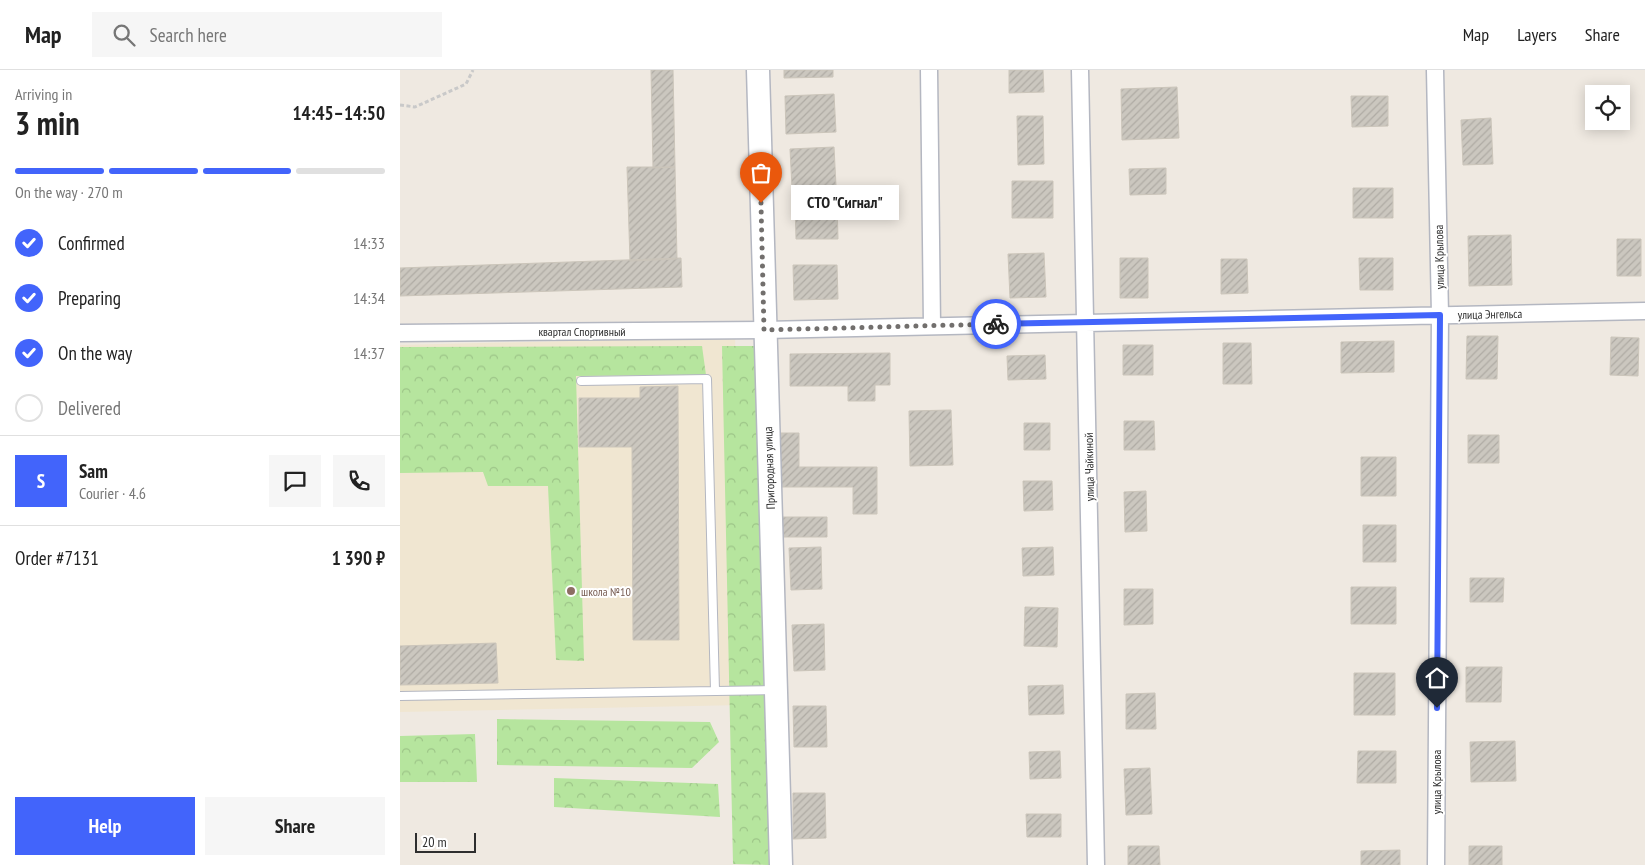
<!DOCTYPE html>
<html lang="en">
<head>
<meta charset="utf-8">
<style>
  body { margin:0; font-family:"PT Sans Narrow",sans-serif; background:#f6f6f6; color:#222; height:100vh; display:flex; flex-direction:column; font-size:19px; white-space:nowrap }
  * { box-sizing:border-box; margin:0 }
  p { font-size:16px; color:#767676 }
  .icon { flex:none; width:28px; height:28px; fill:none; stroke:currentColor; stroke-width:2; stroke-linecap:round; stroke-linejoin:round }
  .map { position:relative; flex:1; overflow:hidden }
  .panel { display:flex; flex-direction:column; background:#fff; width:400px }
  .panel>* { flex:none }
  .tools { position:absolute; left:1185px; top:15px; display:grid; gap:10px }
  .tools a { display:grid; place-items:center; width:45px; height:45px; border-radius:0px; background:#fff; box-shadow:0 2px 12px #0003; font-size:25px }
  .scale { position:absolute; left:15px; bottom:12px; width:61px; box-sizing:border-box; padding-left:5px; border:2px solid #2e2e2e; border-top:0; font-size:14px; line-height:18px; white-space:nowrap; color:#2e2e2e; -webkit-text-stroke:4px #fff; paint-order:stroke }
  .pin { position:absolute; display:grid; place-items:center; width:42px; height:42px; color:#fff; margin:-51px -21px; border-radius:50% 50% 50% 0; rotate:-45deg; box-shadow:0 0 5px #0007 }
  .pin .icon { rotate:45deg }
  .courier { position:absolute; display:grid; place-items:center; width:50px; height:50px; margin:-25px; border:4px solid #4264fb; border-radius:50%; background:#fff; color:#222; box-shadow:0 1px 6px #0007 }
  .bubble { position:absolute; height:35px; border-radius:0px; background:#fff; box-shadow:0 2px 12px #0003; font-size:16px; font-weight:700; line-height:35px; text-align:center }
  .headline em { font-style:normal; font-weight:700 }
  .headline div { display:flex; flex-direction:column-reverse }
  .headline { display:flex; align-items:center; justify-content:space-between; height:85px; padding:0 15px }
  h1 { font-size:32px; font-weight:700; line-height:38px }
  .bar { display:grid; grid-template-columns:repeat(4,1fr); gap:8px 5px; align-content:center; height:60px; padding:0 15px }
  .bar i { height:6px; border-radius:4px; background:#e0e0e0 }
  .bar .on { background:#4264fb }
  .bar p { grid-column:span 4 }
  .line { display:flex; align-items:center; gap:12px; padding:0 15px; border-top:1px solid #e0e0e0 }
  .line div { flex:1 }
  .round { display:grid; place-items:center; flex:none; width:52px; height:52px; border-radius:0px; background:#f6f6f6 }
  ol { padding:0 15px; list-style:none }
  li { display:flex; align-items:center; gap:15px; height:55px }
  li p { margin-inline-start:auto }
  li .icon { padding:5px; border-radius:50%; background:#4264fb; color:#fff; stroke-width:4 }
  li:last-child { color:#767676 }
  li i { width:28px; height:28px; border:2px solid #e0e0e0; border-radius:50% }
  .action { display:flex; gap:10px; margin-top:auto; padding:10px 15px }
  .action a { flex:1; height:58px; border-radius:0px; background:#4264fb; color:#fff; font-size:20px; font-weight:700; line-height:58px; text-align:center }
  .action a+a { background:#f6f6f6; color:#222 }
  header { display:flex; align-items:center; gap:30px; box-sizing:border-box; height:70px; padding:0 25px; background:#fff; border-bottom:1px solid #e0e0e0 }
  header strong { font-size:24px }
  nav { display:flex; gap:28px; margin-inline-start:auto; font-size:18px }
  .search { width:350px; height:45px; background:#f6f6f6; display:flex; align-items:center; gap:12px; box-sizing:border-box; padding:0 18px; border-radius:0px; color:#767676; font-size:19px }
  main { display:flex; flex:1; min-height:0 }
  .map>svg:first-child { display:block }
  .education { fill:#f0e6d1 }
  .forest { fill:url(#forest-crowns) }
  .building { fill:url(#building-hatch); stroke:#cbc5ba }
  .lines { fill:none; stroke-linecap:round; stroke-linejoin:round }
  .lane-casing { stroke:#b4b7c1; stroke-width:10 }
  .street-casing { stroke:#b4b7c1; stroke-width:19 }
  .secondary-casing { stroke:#b4b7c1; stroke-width:25 }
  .path { stroke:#c9c9c9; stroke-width:3; stroke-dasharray:4 2.5; stroke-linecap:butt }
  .lane { stroke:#fff; stroke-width:8 }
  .street { stroke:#fff; stroke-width:16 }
  .secondary { stroke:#fff; stroke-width:22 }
  .done { stroke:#726f6d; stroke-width:5; stroke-dasharray:0 9 }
  .route { stroke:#4264fb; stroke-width:6 }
  .education-dot { fill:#8d6e63; stroke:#fff; stroke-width:2 }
  .labels { text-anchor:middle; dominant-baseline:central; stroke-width:4; stroke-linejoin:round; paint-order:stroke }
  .street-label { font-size:12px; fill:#2e2e2e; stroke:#fff }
  .education-label { font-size:12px; fill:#785e54; stroke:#fff; text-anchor:start }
</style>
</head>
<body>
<header>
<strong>Map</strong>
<div class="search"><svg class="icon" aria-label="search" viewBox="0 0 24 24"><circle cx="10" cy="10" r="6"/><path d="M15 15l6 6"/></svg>Search here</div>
<nav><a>Map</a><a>Layers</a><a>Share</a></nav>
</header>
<main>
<section class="panel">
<div class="headline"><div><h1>3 min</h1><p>Arriving in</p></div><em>14:45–14:50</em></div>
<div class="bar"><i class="on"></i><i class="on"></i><i class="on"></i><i></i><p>On the way · 270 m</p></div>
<ol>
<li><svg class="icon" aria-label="check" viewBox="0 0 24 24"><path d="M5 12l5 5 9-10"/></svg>Confirmed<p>14:33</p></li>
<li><svg class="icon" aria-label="check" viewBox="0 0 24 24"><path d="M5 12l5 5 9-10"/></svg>Preparing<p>14:34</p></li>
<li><svg class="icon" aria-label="check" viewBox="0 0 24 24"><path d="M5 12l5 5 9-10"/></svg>On the way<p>14:37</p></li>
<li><i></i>Delivered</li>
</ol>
<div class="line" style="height:90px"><b class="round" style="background:#4264fb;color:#fff">S</b><div><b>Sam</b><p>Courier · 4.6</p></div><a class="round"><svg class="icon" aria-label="chat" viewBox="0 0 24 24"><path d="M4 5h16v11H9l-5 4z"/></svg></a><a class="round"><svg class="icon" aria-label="phone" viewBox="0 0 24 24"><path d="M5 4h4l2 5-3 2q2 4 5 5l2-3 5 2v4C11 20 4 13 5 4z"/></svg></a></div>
<div class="line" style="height:65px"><div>Order #7131</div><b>1 390 ₽</b></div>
<div class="action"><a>Help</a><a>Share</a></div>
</section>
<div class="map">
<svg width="1245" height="795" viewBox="0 0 1245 795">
  <defs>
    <pattern id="forest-crowns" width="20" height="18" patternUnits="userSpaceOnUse" patternTransform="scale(1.25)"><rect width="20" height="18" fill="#b6e59e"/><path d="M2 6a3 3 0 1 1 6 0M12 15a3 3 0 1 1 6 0" fill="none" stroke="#9dc588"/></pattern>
    <pattern id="building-hatch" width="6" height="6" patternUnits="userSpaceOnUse" patternTransform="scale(1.25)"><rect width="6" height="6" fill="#cbc7bf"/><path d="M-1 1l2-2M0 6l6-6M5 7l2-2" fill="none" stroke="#afaba4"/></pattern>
  </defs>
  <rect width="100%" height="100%" fill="#efe9e1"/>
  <path class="education" d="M335,267l9,368 -344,7v-367z"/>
  <path class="forest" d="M302,276l4,29 -130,1 8,285 -28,-1 -8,-174h-60l-5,-14 -83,1v-126z
    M322,276h38l9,519 -36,-1z
    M97,649l213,3 9,20 -27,26 -195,-3z
    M75,664l2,48h-77v-46z
    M154,708l164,6 2,33 -166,-10z"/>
  <path class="building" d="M251,0h22l2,97 -22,1z
    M384,0h49v7l-49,1z
    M609,0h34l1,22 -35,1z
    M777,17l2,51 -57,2 -1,-51z
    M434,24l2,38 -50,2 -1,-38z
    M951,26h37v30l-36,1z
    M617,46h26l1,48 -26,1z
    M1091,48l2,46 -30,1 -2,-45z
    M434,77l2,39 -44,2 -2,-39z
    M227,97h48l2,92 -47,2z
    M766,98v26l-36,1 -1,-26z
    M612,111h41v37h-41z
    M953,118h40v30h-40z
    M395,133h42l1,36h-42z
    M1111,165l1,50 -43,1 -1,-50z
    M1217,169h24v37h-24z
    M644,183l2,44 -36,1 -2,-44z
    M281,188l1,29 -282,9v-28z
    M720,188h28v40h-28z
    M959,188h34v32h-33z
    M821,189h26l1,34 -27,1z
    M393,195h44l1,34 -44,1z
    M1067,266h31l-1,43h-31z
    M1211,267l28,1 -1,38 -28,-1z
    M994,271v31l-53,1v-31z
    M823,273h28l1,41h-29z
    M723,275h30v30h-30z
    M490,283v32h-15v16h-27v-15h-58v-32z
    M645,285l1,24 -38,1 -1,-24z
    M278,316l1,254h-46l-1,-193h-53v-49h61v-11z
    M551,340l2,55 -43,1 -1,-55z
    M724,351h30l1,29h-31z
    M624,353h26v27h-26z
    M377,363h22v34h78v47h-24v-27h-76z
    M1068,365h31v28h-31z
    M961,387h35v39h-35z
    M623,411h29l1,29 -29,1z
    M746,421l1,40 -22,1 -1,-40z
    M382,447h45v20h-45z
    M963,455h33v37h-33z
    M421,477l1,42 -31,1 -2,-42z
    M653,477l1,28 -31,1 -1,-28z
    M1070,508h34l-1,24h-33z
    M951,517h45v37h-45z
    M724,519h29v35l-29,1z
    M625,537l33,1 -1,39 -33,-1z
    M424,554l1,46 -31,1 -2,-46z
    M96,573l2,40 -98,2v-39z
    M1066,597h36l-1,35h-35z
    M954,603h41v42h-41z
    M663,615l1,29 -35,1 -1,-29z
    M755,623l1,36h-30v-35z
    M393,636h33l1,41h-33z
    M1115,671l1,40 -45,1 -1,-40z
    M660,681l1,27 -31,1 -1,-27z
    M958,681h38v32h-39z
    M750,698l2,46 -26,1 -2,-46z
    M393,723h32l1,45 -33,1z
    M626,744h35v23h-34z
    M728,776h31l1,19h-32z
    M1069,776h33v19h-33z
    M1000,780v15h-39v-14z"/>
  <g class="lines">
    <defs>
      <path id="lane" d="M181,311l126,-2 8,312
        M0,626l373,-6"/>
      <path id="street" d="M529,0l3,255
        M680,0l16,795
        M1035,0l5,245 -4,550
        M0,263l364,-3 881,-19"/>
      <path id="secondary" d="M358,0l23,795"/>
    </defs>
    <use href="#lane" class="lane-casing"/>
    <use href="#street" class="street-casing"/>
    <use href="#secondary" class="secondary-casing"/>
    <path class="path" d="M0,35l15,2 51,-23 7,-14"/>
    <use href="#lane" class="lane"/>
    <use href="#street" class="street"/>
    <use href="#secondary" class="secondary"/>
  </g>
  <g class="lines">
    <path class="done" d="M361,133l3,127 232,-6"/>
    <path class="route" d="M596,254l444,-9 -3,393"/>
  </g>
  <circle class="education-dot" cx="171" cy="521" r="5"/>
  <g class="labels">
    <g class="street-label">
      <text transform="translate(1039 187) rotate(-91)">улица Крылова</text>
      <text transform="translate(1090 244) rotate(-1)">улица Энгельса</text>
      <text x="182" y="261">квартал Спортивный</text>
      <text transform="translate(689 397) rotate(-91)">улица Чайкиной</text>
      <text transform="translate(369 398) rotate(-92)">Пригородная улица</text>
      <text transform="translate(1036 712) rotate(-90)">улица Крылова</text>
    </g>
    <g class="education-label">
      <text x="181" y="521">школа №10</text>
    </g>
  </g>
</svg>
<div class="tools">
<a><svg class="icon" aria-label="locate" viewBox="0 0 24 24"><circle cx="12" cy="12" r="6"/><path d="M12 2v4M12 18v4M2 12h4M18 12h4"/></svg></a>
</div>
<div class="scale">20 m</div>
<div class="pin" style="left:361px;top:133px;background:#ea580c"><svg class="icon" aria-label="bag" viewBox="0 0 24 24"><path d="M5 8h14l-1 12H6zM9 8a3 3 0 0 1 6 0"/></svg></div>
<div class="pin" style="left:1037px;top:638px;background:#1f2937"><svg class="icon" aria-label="home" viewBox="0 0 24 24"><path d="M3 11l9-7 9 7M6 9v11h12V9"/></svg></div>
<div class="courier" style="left:596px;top:254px"><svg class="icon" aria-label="bike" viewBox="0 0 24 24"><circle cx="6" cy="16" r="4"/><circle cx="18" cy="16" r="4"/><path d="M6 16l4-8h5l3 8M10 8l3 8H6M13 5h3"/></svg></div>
<div class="bubble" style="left:391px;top:115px;width:108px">СТО &quot;Сигнал&quot;</div>
</div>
</main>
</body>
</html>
